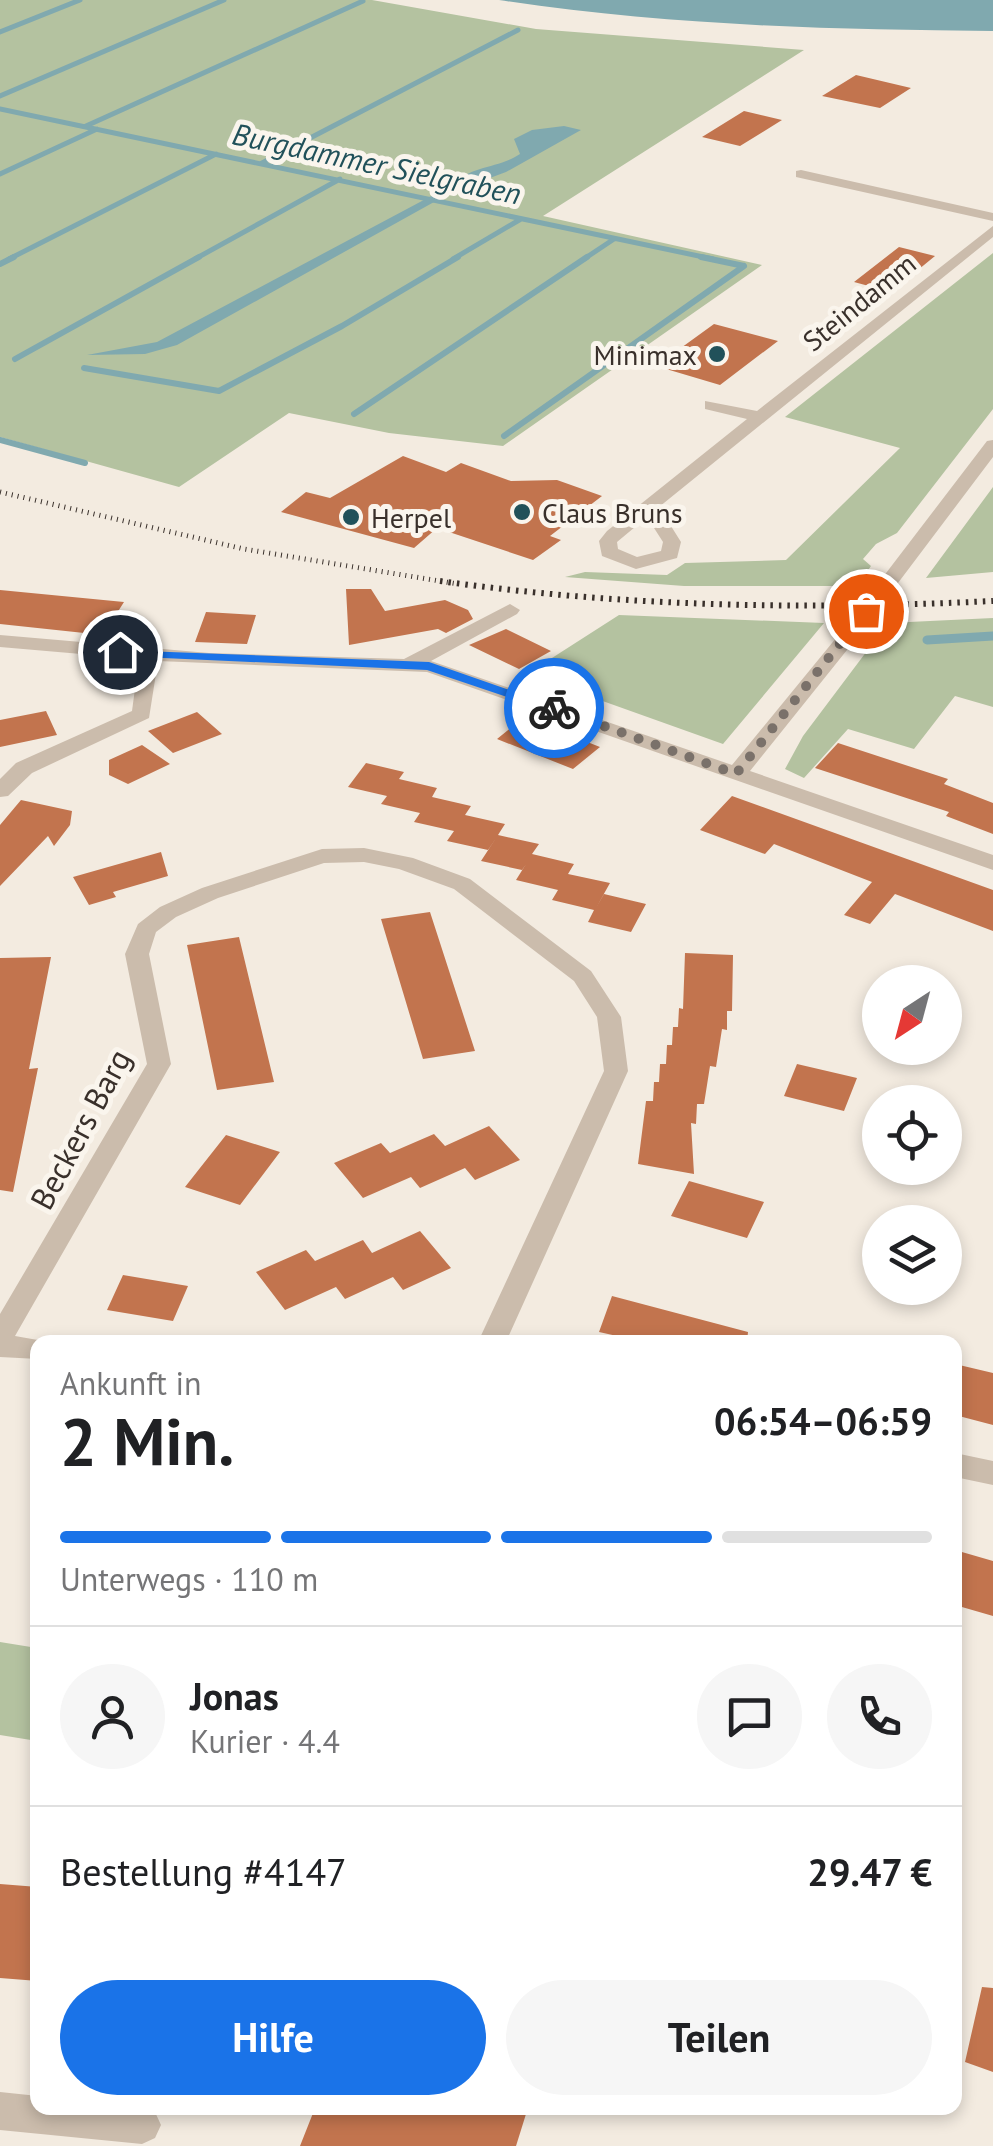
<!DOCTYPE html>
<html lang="de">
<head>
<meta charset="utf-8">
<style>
  body { margin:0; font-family:"PT Sans",sans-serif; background:#f6f6f6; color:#202124; height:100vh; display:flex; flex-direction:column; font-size:38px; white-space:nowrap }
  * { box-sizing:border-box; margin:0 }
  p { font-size:32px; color:#757577 }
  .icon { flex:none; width:55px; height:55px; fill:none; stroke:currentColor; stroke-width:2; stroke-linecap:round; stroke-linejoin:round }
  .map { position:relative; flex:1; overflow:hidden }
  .sheet { position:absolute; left:30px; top:1335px; width:932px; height:780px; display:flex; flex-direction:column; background:#fff; border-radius:20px; box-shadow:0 5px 15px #0003 }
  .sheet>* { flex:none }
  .needle { width:65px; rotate:216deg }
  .buttons { position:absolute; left:862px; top:965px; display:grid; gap:20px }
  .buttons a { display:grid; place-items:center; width:100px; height:100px; border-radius:50%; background:#fff; box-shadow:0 5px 15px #0003; font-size:50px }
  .pin { position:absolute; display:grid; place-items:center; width:85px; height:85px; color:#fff; margin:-42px; border:5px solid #fff; border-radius:50%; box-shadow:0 2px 10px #0007 }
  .courier { position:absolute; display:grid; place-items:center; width:100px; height:100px; margin:-50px; border:8px solid #1a73e8; border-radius:50%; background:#fff; color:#222; box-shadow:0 2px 12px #0007 }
  .head em { font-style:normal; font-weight:700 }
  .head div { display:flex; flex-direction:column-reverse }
  .head { display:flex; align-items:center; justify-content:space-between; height:170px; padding:0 30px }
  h1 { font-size:65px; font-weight:700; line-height:75px }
  .bar { display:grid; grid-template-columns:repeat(4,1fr); gap:15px 10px; align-content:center; height:120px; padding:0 30px }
  .bar i { height:12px; border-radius:8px; background:#e0e0e0 }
  .bar .current { background:#1a73e8 }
  .bar p { grid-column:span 4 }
  .line { display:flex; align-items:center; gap:25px; padding:0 30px; border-top:2px solid #e0e0e0 }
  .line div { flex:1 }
  .round { display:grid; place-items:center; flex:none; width:105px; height:105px; border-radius:52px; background:#f6f6f6 }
  .primary-button { display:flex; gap:20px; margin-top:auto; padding:20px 30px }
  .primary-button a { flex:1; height:115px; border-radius:60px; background:#1a73e8; color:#fff; font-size:40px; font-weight:700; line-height:115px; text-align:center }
  .primary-button a+a { background:#f6f6f6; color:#202124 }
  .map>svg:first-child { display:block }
  .green { fill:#b4c2a0 }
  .water { fill:#80a9af }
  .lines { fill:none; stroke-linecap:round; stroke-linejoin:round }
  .stream-far2 { stroke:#80a9af; stroke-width:5 }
  .stream-far1 { stroke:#80a9af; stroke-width:6 }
  .stream { stroke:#80a9af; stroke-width:9 }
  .building { fill:#c2744e }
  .minor { fill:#cbbcac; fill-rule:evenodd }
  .rail-far1 { stroke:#39302b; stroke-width:5; stroke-dasharray:1 5; stroke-linecap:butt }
  .rail { stroke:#39302b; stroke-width:6; stroke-dasharray:2.5 6; stroke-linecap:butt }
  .route { fill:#1a73e8 }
  .done { stroke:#7a716a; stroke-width:10; stroke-dasharray:0 18 }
  .poi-dot { fill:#21515a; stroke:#faf5ed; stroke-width:4 }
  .labels { text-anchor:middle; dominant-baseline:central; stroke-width:10; stroke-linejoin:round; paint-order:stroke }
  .far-street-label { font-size:28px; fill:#39302b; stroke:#faf5ed }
  .far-poi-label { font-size:28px; fill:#39302b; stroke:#faf5ed; text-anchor:start }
  .far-water-label { font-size:30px; font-style:italic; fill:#21515a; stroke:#faf5ed }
  .street-label { font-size:32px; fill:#39302b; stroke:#faf5ed }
</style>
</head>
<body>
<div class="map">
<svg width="993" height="2146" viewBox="0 0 993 2146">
  <rect width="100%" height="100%" fill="#f3ebe0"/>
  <path class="green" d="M0,0h372l164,29 268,21 -261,166 219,49 -259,181 -114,-13 -100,-20 -110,74 -179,-50z
    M993,253v156l-96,124 -21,11 -13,15 8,7 -14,20h-173l-119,-9 20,-5 82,3 18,-12 101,-3 114,-112 -115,-31z
    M993,487v85l-67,6z
    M619,615l205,8 -101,121 -196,-70z
    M993,618v89l-38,-11 -41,53 -66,-20 -44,49 -19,-9 18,-33 85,-113z
    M0,1642l37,6v93l-37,-6z"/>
  <path class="water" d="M499,0h494v31c-164,-1 -332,-6 -494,-31z
    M564,126l17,4 -75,42 -54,20 -275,153 -32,9 -58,1 70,-13 295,-157c19,-20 45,-16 68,-31l-6,-15 18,-9z"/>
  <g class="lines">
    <path class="stream-far2" d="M0,32l80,-32
      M0,96l224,-96
      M0,109l713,150
      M86,126l277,-125
      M262,163l256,-133
      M0,174l97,-45
      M9,259l207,-105
      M195,259l145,-80
      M453,259l68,-40
      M584,259l30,-20"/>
    <path class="stream-far1" d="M701,257l43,9
      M0,264l14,-7
      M15,359l184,-102
      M84,368l135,23 123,-65 116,-69
      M354,414l233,-157
      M504,436l240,-170
      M0,440l85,23"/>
    <path class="stream" d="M927,640l66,-4"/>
  </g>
  <path class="building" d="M856,75l55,13 -31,20 -58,-12z
    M744,111l38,9 -42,26 -38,-9z
    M899,247l36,9 -44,36 -37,-10z
    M714,324l64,17 -58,44 -64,-19z
    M403,456l43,16 15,-9 50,18 46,-1 45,16 -52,40 11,4 -28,20 -96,-32 -23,20 -133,-36 25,-20 24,6z
    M346,589h25l14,22 60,-11 23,10 5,9 -27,14 -8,-4 -89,16z
    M0,590l124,12 -21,33 -103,-11z
    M206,612l50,3 -9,29 -52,-2z
    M506,629l45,22 -32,18 -50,-24z
    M46,711l11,24 -57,12v-27z
    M197,712l25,22 -49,19 -25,-22z
    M524,717l76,30 -27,22 -76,-30z
    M838,743l110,36 -4,5 49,19v31l-47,-18 3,-4 -134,-44z
    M142,745l28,19 -42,20 -19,-9v-15z
    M366,763l38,9 -5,7 38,9 -5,9 39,9 -6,9 40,9 -7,11 41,9 -7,10 42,10 -6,10 42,9 -14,25 8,-14 42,10 -15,28 -43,-10 6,-12 -42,-10 6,-10 -42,-10 10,-16 -4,6 -41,-9 15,-23 -8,12 -41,-9 7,-10 -40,-9 6,-9 -39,-9 6,-8 -39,-9z
    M732,796l261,94v41l-98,-37 -25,30 -26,-9 28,-33 -98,-38 -9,10 -65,-24z
    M21,800l51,11 -2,14 -16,21 -6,-10 -48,50v-61z
    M161,852l7,24 -55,16 3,5 -27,8 -16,-28z
    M430,912l45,139 -52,8 -42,-140z
    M239,937l35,145 -57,8 -30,-145z
    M685,953l48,2 -1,56h-5v19l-5,-1 -6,38 -6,-1 -6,38h-7l-1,20 -5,-1 3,51 -56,-10 8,-63h7l1,-19h5l1,-18h6l1,-19h5l1,-18h5l1,-19 4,1z
    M51,957l-22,112 9,-1 -25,124 -13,-2v-232z
    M797,1064l60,14 -13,33 -60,-15z
    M489,1126l31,34 -45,20 -10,-12 -45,20 -9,-11 -48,21 -29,-35 47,-20 9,10 44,-19 11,12z
    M226,1135l54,17 -40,53 -55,-18z
    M689,1181l75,21 -17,36 -76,-22z
    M420,1231l31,37 -48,22 -10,-13 -48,22 -9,-12 -51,23 -29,-38 50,-22 9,11 48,-21 9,13z
    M123,1275l65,11 -15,35 -66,-11z
    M612,1296l136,36 -1,10h-103l-45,-10z
    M955,1364l38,9v52l-38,-10z
    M955,1550l38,11v55l-38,-11z
    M0,1884l38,3v94l-38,-3z
    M982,1987l11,1v84l-28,-10z
    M315,2108h192l19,6 -10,32h-216z"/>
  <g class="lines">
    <path class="minor" d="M801,170l192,43v8l-197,-44v-6z
      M993,226v11l-334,270 22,35 -4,16 -41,11 -34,-13 -3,-15 8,-10 140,-112 -42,-10v-8l52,10zM647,517l16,25 -2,9 -24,6 -19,-8 -1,-7z
      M993,440v17l-138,183 -105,131 243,84v15l-566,-198 -269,-11 -9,57 -117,55 -24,23 -8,1v-18l16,-16 116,-52 7,-52 -139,-12v-12l209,18 195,6 106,-55 10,6 -3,4 -86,47 301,104 109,-133 146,-191z
      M364,848l49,10 57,21 121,92 30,46 7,54 -122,271h-28l126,-271 -7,-54 -23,-36 -120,-92 -55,-20 -35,-7 -40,1 -106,35 -42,19 -20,15 -7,22 22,110 -156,272 34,6h-11v17l-38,-2v-43l147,-250 -22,-110 13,-30 22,-17 42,-19 120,-39z
      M955,1453l38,8v24l-38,-8z
      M0,2092l38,4v12h107l10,4 6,13 -6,13 -13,6 -142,-14z"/>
    <path class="rail-far1" d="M0,492l244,57 214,35"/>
    <path class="rail" d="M440,581c184,26 368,29 553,20"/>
  </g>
  <path class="route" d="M116,650l313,12 132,46 -12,3 -122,-41 -307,-14z"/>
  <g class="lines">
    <path class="done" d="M554,708l182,66 130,-163"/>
  </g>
  <g class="poi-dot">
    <circle cx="717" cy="354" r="10"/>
    <circle cx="522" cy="512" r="10"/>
    <circle cx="351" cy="517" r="10"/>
  </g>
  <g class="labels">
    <g class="far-street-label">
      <text transform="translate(859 302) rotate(-39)">Steindamm</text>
    </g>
    <g class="far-poi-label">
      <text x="697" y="354" text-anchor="end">Minimax</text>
      <text x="542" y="512">Claus Bruns</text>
      <text x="371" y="517">Herpel</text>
    </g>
    <g class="far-water-label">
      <text transform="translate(377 163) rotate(12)">Burgdammer Sielgraben</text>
    </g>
    <g class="street-label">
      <text transform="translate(80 1129) rotate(-62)">Beckers Barg</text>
    </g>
  </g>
</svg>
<div class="buttons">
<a><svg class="needle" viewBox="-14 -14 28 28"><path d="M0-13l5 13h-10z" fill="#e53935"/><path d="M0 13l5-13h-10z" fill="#757577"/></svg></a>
<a><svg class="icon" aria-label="locate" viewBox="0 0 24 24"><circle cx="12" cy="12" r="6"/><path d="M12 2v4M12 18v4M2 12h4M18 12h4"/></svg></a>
<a><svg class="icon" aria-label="layers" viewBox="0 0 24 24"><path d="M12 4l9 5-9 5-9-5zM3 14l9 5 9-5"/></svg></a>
</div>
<div class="pin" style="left:866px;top:611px;background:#ea580c"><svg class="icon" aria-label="bag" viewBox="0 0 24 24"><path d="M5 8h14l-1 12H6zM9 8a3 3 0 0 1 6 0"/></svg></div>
<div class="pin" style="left:120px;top:652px;background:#1f2937"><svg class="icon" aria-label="home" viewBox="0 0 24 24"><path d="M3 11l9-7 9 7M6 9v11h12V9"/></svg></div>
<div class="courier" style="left:554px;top:708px"><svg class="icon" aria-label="bike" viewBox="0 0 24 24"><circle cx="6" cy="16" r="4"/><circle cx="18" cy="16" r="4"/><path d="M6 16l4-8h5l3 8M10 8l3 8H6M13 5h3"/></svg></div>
<section class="sheet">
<div class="head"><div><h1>2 Min.</h1><p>Ankunft in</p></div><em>06:54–06:59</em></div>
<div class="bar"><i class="current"></i><i class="current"></i><i class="current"></i><i></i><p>Unterwegs · 110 m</p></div>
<div class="line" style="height:180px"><a class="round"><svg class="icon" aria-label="person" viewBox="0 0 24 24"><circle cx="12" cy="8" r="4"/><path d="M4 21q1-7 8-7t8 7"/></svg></a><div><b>Jonas</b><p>Kurier · 4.4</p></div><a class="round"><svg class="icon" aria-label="chat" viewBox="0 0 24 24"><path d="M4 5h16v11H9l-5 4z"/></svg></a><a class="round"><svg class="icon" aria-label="phone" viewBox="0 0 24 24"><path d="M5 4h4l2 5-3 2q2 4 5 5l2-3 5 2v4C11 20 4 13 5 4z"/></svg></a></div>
<div class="line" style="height:130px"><div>Bestellung #4147</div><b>29.47 €</b></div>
<div class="primary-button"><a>Hilfe</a><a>Teilen</a></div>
</section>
</div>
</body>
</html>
